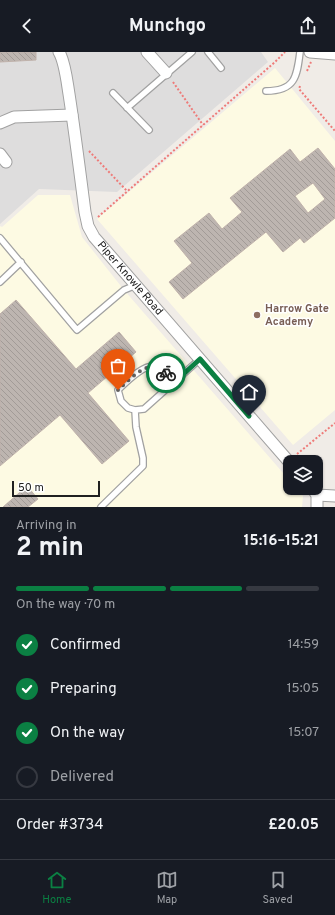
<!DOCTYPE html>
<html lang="en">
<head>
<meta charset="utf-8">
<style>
  body { margin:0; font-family:Overpass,sans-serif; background:#242831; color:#f1f3f6; height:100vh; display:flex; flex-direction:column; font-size:15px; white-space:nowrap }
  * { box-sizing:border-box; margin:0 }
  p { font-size:13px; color:#9ea1a6 }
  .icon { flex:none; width:22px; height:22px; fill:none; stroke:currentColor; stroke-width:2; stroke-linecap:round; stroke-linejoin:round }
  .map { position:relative; height:455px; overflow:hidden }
  .details { display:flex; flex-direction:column; background:#171b24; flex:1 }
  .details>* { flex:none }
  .controls { position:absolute; left:283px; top:403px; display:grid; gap:8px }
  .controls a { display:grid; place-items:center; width:40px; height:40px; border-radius:8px; background:#171b24; box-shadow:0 1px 3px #0004; font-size:20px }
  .scale { position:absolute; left:12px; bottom:10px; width:88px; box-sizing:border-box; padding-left:4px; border:2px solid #202020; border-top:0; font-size:11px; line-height:14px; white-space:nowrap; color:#202020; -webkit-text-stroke:3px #fff; paint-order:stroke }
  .pin { position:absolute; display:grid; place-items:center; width:34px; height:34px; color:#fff; margin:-41px -17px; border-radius:50% 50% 50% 0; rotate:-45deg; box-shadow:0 0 4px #0007 }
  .pin .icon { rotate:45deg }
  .courier { position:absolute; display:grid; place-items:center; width:40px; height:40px; margin:-20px; border:3px solid #0b8043; border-radius:50%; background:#fff; color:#222; box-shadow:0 1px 5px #0007 }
  .summary em { font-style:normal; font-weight:700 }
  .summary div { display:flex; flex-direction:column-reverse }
  .summary { display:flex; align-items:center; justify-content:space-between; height:68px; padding:0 16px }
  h1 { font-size:26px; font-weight:700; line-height:30px }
  .bar { display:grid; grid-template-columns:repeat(4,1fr); gap:6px 4px; align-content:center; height:48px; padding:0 16px }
  .bar i { height:5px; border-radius:3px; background:#363941 }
  .bar .active { background:#0b8043 }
  .bar p { grid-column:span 4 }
  .line { display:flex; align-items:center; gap:10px; padding:0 16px; border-top:1px solid #363941 }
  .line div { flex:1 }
  ol { padding:0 16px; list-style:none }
  li { display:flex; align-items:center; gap:12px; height:44px }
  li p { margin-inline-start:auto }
  li .icon { padding:4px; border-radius:50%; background:#0b8043; color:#fff; stroke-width:4 }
  li:last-child { color:#9ea1a6 }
  li i { width:22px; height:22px; border:2px solid #363941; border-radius:50% }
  header { display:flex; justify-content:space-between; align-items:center; height:52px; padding:0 16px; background:#171b24; font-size:18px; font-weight:700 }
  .menu { display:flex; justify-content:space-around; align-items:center; height:56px; border-top:1px solid #363941; background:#171b24; font-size:11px; color:#9ea1a6 }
  .menu a { display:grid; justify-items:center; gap:2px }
  .menu .active { color:#0b8043 }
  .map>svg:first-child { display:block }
  .residential { fill:#dedddd }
  .education { fill:#fdfae3 }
  .building { fill:url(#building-back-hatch); stroke:#c0b2ab; fill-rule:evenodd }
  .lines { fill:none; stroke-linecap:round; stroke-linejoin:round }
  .service-casing { stroke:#a1a1a1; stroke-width:8 }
  .minor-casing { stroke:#a1a1a1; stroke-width:13 }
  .path { stroke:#ee7b79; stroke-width:2; stroke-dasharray:2 2; stroke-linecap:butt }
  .service { stroke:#fff; stroke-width:5.5 }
  .minor { stroke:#fff; stroke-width:11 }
  .done { stroke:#696766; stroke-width:4; stroke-dasharray:0 7.2 }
  .route { stroke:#0b8043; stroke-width:5 }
  .education-dot { fill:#8d6e63; stroke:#fff; stroke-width:1.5 }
  .labels { text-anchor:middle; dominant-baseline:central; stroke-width:3; stroke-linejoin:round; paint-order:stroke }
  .street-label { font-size:11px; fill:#202020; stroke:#fff }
  .education-label { font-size:11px; font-weight:bold; fill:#785e54; stroke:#fff; text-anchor:start }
</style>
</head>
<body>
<header><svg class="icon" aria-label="back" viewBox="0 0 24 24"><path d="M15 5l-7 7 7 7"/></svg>Munchgo<svg class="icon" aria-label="share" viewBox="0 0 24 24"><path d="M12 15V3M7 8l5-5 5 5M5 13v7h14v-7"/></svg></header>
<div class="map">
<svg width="335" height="455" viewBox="0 0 335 455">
  <defs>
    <pattern id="building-back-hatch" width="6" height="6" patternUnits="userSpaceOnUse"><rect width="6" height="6" fill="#bdb5b0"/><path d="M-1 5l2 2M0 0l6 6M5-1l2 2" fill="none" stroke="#a29b97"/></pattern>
  </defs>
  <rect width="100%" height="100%" fill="#f0ece7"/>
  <path class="residential" d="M0,0h261l7,10 -151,130 -78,-3 -39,35z"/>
  <path class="education" d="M275,16l60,73v269l-42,35 -196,-226z
    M38,143h32l12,42 42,53 166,191v7h6l7,8 -1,11h-302v-281l2,1z"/>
  <path class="building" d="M0,0h36v8l-36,2z
    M318,96l17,21v49l-31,25 -4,-5 -17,14 -17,-20 -83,67 -14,-17 23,-19 -18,-22 35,-28 13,16 20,-17 -12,-14 60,-49 10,13zM313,131l12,16 -17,14 -13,-17z
    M16,248l60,69 43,-37 17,20 -48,41 41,48 -27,23 -42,-49 -60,51v-152z
    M27,434l11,13 -10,8h-25z"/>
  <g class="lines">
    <defs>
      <path id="service" d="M208,0l13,16
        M266,39c29,0 31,-14 34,-39
        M113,41l36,37
        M127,56l65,-56
        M0,186l77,92 47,-40 12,-5
        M0,230l21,-20
        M178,327c-7,-4 -13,-9 -20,-12 -12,-6 -32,15 -40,23l3,11 7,7 7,2 9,-1 56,-50
        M101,455l42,-41v-8l-7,-31 -1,-17"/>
      <g id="minor">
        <path id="s1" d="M59,0c6,10 8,30 10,42 6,39 11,79 16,118l3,14 6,11 196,226"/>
        <path d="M147,0l19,21"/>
        <path d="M310,0l25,2"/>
        <path d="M0,71l14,-6 58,-2"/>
        <path d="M0,102l6,8"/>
        <path d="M312,436l5,7v12"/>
        <path d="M317,443l18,1"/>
      </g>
    </defs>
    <use href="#service" class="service-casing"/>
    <use href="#minor" class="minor-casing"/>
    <path class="path" d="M307,19l4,-9
      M173,30l30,43
      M300,34l-1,3 36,42
      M89,99l38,40
      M98,165l177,-155 10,-10
      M297,402l38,-31"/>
    <use href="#service" class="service"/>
    <use href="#minor" class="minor"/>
  </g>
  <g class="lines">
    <path class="done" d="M118,338c9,-8 24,-25 37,-23 4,0 8,4 11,6"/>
    <path class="route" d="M166,321l12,6 22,-20 49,57"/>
  </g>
  <circle class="education-dot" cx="257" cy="263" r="4"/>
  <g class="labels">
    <g class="street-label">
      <text stroke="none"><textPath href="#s1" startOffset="244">Piper Knowle Road</textPath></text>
    </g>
    <g class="education-label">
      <text x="265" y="257">Harrow Gate<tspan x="265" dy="13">Academy</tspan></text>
    </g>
  </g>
</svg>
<div class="controls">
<a><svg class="icon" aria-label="layers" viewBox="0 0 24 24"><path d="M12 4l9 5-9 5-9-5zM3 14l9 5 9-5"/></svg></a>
</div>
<div class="scale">50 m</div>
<div class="pin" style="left:118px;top:338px;background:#ea580c"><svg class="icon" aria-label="bag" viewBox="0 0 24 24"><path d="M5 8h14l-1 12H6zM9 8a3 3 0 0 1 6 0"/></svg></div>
<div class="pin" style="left:249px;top:364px;background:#1f2937"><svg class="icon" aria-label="home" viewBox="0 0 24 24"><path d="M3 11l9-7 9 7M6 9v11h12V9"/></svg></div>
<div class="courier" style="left:166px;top:321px"><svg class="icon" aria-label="bike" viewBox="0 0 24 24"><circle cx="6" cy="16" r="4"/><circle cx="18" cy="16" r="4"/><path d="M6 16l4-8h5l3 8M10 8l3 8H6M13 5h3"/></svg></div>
</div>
<section class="details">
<div class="summary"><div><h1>2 min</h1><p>Arriving in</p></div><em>15:16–15:21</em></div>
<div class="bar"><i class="active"></i><i class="active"></i><i class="active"></i><i></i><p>On the way · 70 m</p></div>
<ol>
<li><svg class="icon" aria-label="check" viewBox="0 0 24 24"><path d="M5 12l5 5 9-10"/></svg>Confirmed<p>14:59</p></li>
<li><svg class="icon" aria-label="check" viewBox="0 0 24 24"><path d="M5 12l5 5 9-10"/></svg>Preparing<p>15:05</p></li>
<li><svg class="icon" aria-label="check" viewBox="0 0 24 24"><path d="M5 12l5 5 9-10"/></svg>On the way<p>15:07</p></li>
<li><i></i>Delivered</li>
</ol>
<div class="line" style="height:52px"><div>Order #3734</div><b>£20.05</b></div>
</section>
<nav class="menu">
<a class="active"><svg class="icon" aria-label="home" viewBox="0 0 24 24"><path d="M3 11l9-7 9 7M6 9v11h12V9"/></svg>Home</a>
<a><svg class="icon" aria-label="map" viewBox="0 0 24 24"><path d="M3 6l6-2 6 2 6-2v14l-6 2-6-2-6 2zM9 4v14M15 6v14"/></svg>Map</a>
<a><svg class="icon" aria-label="saved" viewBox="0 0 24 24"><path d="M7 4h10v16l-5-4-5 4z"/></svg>Saved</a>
</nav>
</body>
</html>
